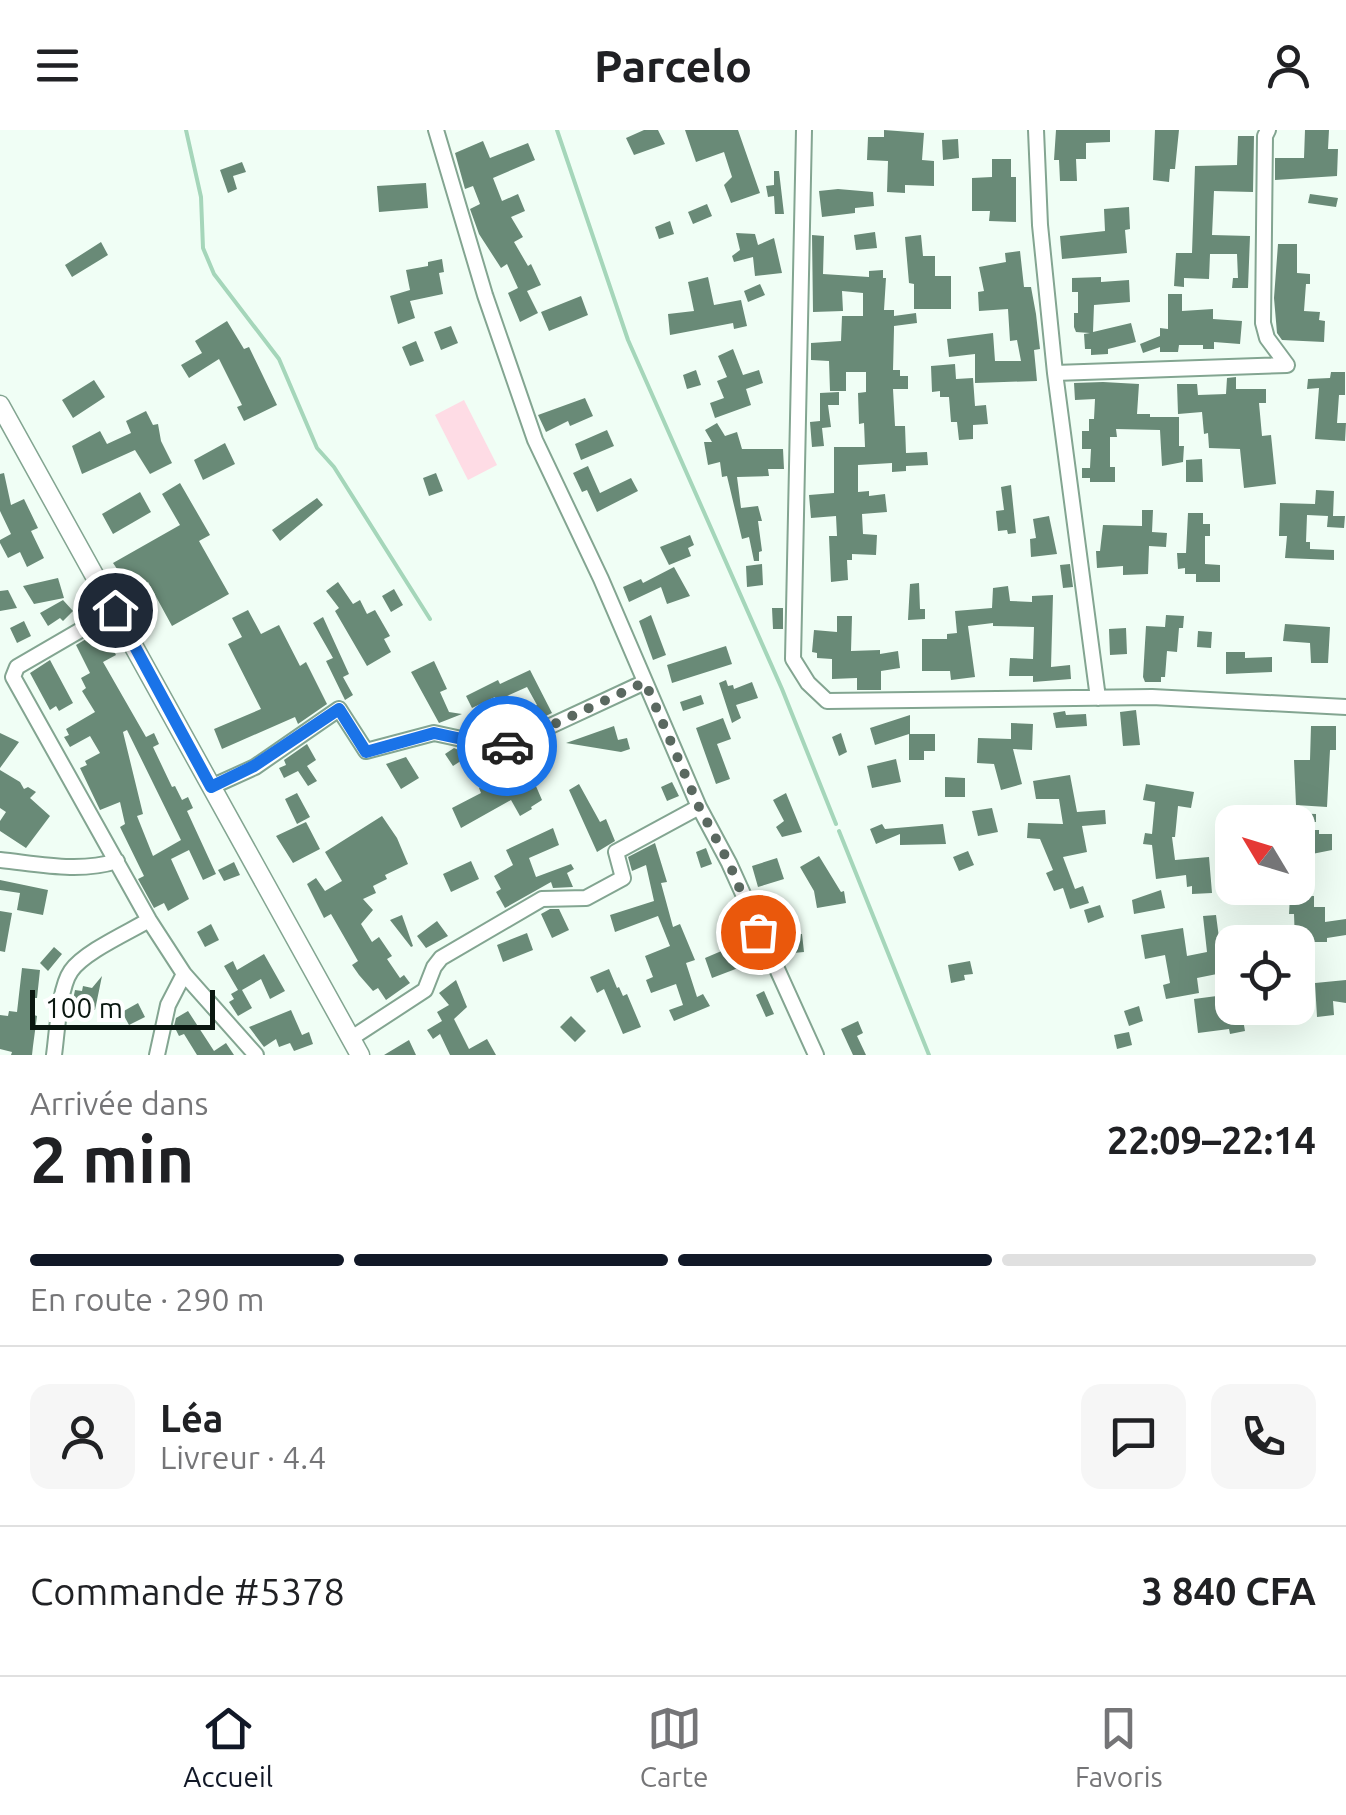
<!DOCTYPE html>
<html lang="fr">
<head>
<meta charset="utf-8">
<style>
  body { margin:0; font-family:Ubuntu,sans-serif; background:#f6f6f6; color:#202124; height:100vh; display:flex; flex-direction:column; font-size:38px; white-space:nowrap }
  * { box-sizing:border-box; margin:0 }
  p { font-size:32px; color:#757577 }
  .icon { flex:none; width:55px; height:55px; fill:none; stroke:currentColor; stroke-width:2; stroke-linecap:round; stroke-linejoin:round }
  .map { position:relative; height:925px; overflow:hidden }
  .panel { display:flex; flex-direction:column; background:#fff; flex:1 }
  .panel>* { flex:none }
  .needle { width:65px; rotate:308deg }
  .controls { position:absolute; left:1215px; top:675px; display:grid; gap:20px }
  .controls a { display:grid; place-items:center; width:100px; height:100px; border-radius:20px; background:#fff; box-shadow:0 10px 40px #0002; font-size:50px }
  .scale { position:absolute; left:30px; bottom:25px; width:185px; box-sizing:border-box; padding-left:10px; border:5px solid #0a1710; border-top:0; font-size:28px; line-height:35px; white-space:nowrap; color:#0a1710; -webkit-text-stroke:8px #fff; paint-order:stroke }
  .pin { position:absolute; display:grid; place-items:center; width:85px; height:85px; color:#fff; margin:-42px; border:5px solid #fff; border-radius:50%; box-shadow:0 2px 10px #0007 }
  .courier { position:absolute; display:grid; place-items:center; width:100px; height:100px; margin:-50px; border:8px solid #1a73e8; border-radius:50%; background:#fff; color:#222; box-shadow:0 2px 12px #0007 }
  .headline em { font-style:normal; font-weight:700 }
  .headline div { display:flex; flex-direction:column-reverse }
  .headline { display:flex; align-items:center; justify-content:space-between; height:170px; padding:0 30px }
  h1 { font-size:65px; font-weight:700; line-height:75px }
  .bar { display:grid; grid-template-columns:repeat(4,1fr); gap:15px 10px; align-content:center; height:120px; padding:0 30px }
  .bar i { height:12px; border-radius:8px; background:#e0e0e0 }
  .bar .on { background:#111827 }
  .bar p { grid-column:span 4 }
  .line { display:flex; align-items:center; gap:25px; padding:0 30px; border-top:2px solid #e0e0e0 }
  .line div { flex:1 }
  .round { display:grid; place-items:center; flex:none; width:105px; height:105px; border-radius:20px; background:#f6f6f6 }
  header { display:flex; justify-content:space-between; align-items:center; height:130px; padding:0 30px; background:#fff; font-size:45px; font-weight:700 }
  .menu { display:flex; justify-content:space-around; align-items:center; height:140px; border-top:2px solid #e0e0e0; background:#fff; font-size:28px; color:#757577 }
  .menu a { display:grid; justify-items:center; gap:5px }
  .menu .on { color:#111827 }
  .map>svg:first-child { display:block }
  .green { fill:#fedce5 }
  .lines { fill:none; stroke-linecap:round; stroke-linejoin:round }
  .stream { stroke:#a5d6ba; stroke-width:4 }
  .building { fill:#698a77; fill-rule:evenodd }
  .minor-casing { stroke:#83a591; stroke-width:18 }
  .tertiary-casing { stroke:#83a591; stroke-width:21 }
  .minor { stroke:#fff; stroke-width:14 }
  .tertiary { stroke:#fff; stroke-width:18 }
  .done { stroke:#5a6860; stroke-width:10; stroke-dasharray:0 18 }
  .route { stroke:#1a73e8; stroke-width:12 }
</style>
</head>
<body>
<header><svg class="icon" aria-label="menu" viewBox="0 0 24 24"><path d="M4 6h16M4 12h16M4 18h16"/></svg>Parcelo<svg class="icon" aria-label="person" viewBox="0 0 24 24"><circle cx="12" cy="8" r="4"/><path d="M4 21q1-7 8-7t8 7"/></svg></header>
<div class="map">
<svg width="1346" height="925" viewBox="0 0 1346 925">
  <rect width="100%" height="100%" fill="#f0fef5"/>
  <path class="green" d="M464,270l33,65 -29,15 -33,-65z"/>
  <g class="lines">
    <path class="stream" d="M186,0l15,67 2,51 11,26 65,85 38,89 17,19 96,152
      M557,0l71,210 154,349 54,135
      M839,701l90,224"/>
  </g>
  <path class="building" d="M644,0h14l7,14 -31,11 -8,-17z
    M685,0h53l22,63 -29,10 -7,-18 8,-8 -8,-25 -28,10z
    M884,0l40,3 -2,27 12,1v25l-29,-1v8l-18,-1 1,-31 -21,-1 1,-23h16z
    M1056,0h54v12l-24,1v16h-10l1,22h-17l-1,-21h-5z
    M1155,0h24l-4,39h-5l-1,13 -16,-2z
    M1305,0h24l-1,19h10l-1,27 -62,4v-22h29z
    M1238,6h16l-1,56 -39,-1 -2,44 38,1 -2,52h-16l1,-10h5l-1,-24h-27l-1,25 -25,-1v9l-10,-1 2,-33h16l3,-87 42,-1z
    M958,9l1,19 -16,2 -1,-20z
    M483,11l7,17 38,-15 7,17 -42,18 9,23 16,-7 7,17 -14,6 12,20 -9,5 14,24 3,-2 10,21 -14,6 11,22 -18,9 -12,-29 10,-5 -11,-24 -6,4 -22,-34 -9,-25 10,-5 -7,-18 -8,3 -10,-36z
    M992,29h19v18h5v45l-27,-1 1,-10h-18v-33l20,-1z
    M242,32l4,10 -13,4 4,13 -9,4 -8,-23z
    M774,41h5l5,43h-9l-1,-18 -6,1 -2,-11 8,-1z
    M426,53l2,25 -49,4 -2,-26z
    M838,59l35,3 1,14 -19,2v5l-33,4 -3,-26z
    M1310,64l28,4 -2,9 -28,-4z
    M707,74l5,12 -19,8 -5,-12z
    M1129,77l1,22 -5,1 2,23 -65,6 -2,-23 45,-5 -1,-22z
    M670,91l4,13 -15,5 -4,-12z
    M875,102l2,16 -21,2 -2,-15z
    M736,103l19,1 3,11 16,-7 8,35 -27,3 -2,-19 -19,5 -2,-6 8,-6z
    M812,105l12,1 -1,38 46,3v-6l14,-1v8h3l-2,32h10v6l22,-3 1,10 -23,3v3l-1,41h7v6h8v13h-15l2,37h10l1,27 21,-1 1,13 -22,1v5l-14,1v-9l-34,2v27l11,-1v5l16,-2 2,18 -25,2 1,20 14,1 -1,20 -24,-1v6h-5l1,20 -17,2 -2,-46h8l-1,-20 -25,2 -2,-23 25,-2v-46h31l-1,-24 -5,1 -1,-31 8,-1v-20h-20v19h-16l-1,-30 -18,-1v-17l30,-2 1,-25h21v-23l-21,-2 1,20 -30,1z
    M921,105l2,21h12v20h16v33h-37v-25l-5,-1 -4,-46z
    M101,112l7,13 -36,22 -7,-12z
    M1278,114h19v29l13,1v10h-4l-2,27 16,1 -1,8 6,1 -1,21 -42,-2 -5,-7 -3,-35z
    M1020,121l4,36h7l5,27 4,35 -6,1 3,31 -62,2v-29l-26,3 -2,-18 46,-6 2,28h26l-4,-21 -7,1 -2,-32 -29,2 -1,-19 6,-1 -5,-24 27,-5 -1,-9z
    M442,129l2,13 -5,1 4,21 -33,7 5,17 -17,6 -8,-28 20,-6 -4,-20 22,-4v-4z
    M708,147l6,28 27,-5 6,26 -13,3 -1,-6 -63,12 -2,-21 26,-3 -6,-29z
    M1101,147v5l28,-2 1,22 -36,3 -1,27 38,-9 5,19 -28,7v5l-17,1v-6h-6l-1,-15 6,-1 -14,-1 -2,-5v-14h4v-21h-6v-14z
    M760,154l5,11 -17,7 -4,-11z
    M1168,164h14v17l31,-2v10l29,2 -2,23 -26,-2v7h-11v-4h-24l-1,7h-18v-5l-17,6 -3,-9 20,-8v-8l8,1z
    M581,166l7,19 -39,16 -8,-19z
    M227,191l17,28 5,-2 28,58 -33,16 -7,-14 5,-2 -23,-46 -30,19 -8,-13 21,-12 -7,-12z
    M451,196l7,17 -17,7 -7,-18z
    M416,211l8,20 -14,5 -8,-19z
    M733,219l10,26 16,-5 4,13 -17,6 5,16 -36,13 -5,-15 14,-5 -7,-17 10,-4 -9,-21z
    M955,234l1,15 17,-1 2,28 11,-1 2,19 -15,1v14l-14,1 -2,-18h-6l-2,-25h-9v-6l-8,1 -1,-26z
    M696,240l5,15 -14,4 -4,-14z
    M1331,242h14v23h-6l-2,28h9l-1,18 -30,-2 4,-51 -12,1 1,-10 22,-1z
    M1236,247v12h30v14h-7l3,33 9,-1 5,49 -32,4 -4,-39 -31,-1 -1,-15 -4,1 -2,-22 -24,2 -1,-30h20l1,11 28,-1 1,-16z
    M94,250l11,17 -32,21 -11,-18z
    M1103,252l36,2 -2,30h13v3h29v29h5l-1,16 -21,4 -2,-36 -44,-1 1,8h-7v30h5v15h-25v-4h-8v-10h8l1,-19h-9v-18h7v-12h5l1,-20 -20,1 -1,-17z
    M839,262v13h-11l3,22 -9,1 2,18 -12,1 -2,-25 10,-1v-28z
    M585,268l8,18 -23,10 -2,-5 -22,11 -8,-17z
    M146,281l7,14 5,-1 3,17 11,22 -22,11 -15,-24 -53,24 -10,-28 28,-15 7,13 24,-11 -5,-12z
    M717,293l8,13 12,-4 5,17h41l1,20h-16l1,7 -32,1 4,31 17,-2 4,15h-4l4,30 -3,1v9h-5l-5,-24 -7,2 -15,-63 -5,1 -2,-15 -12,3 -4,-23h8l-7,-12z
    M607,300l7,16 -33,14 -6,-16z
    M225,313l10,21 -32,16 -9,-20z
    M1202,329l1,23h-17v-22z
    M588,336l12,27 31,-15 7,13 -41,21 -10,-22 -5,2 -9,-19z
    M4,343l7,32 13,-6 14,29 -7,3 13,27 -17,9 -7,-15 -12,6 -8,-15v-3l11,-6 -11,-23v-37z
    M436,343l7,18 -14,5 -6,-18z
    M180,353l30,52 -11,6 30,53 -57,32 -24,-44 -16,9 -19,-28 67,-38 -18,-31z
    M1011,355l5,48 -8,1 -1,-4 -9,1 -2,-20 8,-1 -3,-23z
    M1316,360l18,1 -1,25h12l-1,12 -17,-1 1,-11 -21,-1 -1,27h4v7l24,1v10l-49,-2 2,-22h-8l1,-33 35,1z
    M140,362l11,20 -38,22 -11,-20z
    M317,368l6,7 -43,36 -8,-11z
    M1142,380h11l-1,22 15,1 -1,14 -17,-1 -1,28 -25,1v-9l-26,2 -1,-17h4l3,-26 39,1z
    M1188,383h15v11h7v12h-5v28l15,1v17h-24v-8h-11v-6l-7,1 -1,-16h9z
    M1049,386l8,38 -26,3 -1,-18 6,-1 -3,-19z
    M690,405l4,10 -6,3 3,8 -22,9 -9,-18z
    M762,434l1,21 -16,2 -1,-21z
    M1070,434l3,23 -10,1 -3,-23z
    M674,437l16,29 -23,8 -6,-17 -32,15 -6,-15 18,-8 2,4z
    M58,448l6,20 -30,6 -11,-18z
    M338,452l15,22 7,-4 7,14 8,-4 15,26 -6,3 7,13 -24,14 -32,-55 4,-3 -13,-17z
    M919,453l1,26h5v10l-17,1 2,-36z
    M1008,456l2,15 22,1v-6l21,-1 -2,72 19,-2 1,14 -38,3v-6h-24l1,-18 23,1 1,-32 -41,-1v-3l-25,3 7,51 -24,3 -1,-9h-28v-32h25v-5l10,-1 -2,-22 37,-3 1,-20z
    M394,459l9,16 -12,7 -9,-16z
    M8,460l9,18 -17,3v-20z
    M63,470l10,11 -10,10 -3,-3 -12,8 -8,-13z
    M772,478h11v21h-10z
    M248,480l13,24 18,-9 21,41 6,-4 21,42 -29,20 -3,-7 -73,32 -8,-20 47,-20 -33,-65 14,-7 -10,-19z
    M651,485l15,40 -13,5 -14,-39z
    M1166,485l18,1 -1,12h-4l-2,24 -10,-1 -2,26h-4v5h-16l-2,-5 3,-51 19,1z
    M837,486h15l-1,35 29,-1v4l18,-3 2,17 -19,3v19h-24v-12l-25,1v-20l-15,-1v-5l-5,-1 2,-22 23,2z
    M323,487l26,57 -6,3 10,18 -8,5 -19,-39 7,-3 -20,-35z
    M24,491l7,15 -14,7 -7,-15z
    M1285,494l45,3 -2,36h-17l-1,-20 -27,-2z
    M1126,498l1,26 -17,1 -1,-26z
    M103,499l13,26 -13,7 43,75 8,-4 5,11 -6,3 19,40 3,-1 7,14 6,-3 5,11 -6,3 29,63 -13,6 -14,-30 -18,9 18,40 -21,12 -4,-8 -10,5 -16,-29 6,-3 -24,-49 5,-3 -5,-22 -20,8 -20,-42 7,-3 -2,-4 15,-8 -10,-17 -20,11 -6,-10 5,-2 -3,-6 29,-17 -13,-21 4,-3 -5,-10 9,-5 -14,-28zM127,600l54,110 -28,16 -16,-40 6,-2 -20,-82z
    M1198,501l14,1 -1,16 -14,-1z
    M726,516l6,18 -60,19 -5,-18z
    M1226,522h19v6l27,-1v15l-46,2z
    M50,530l23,43 -14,8 -3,-5 -6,4 -20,-37z
    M434,531l13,28 -7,3 9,20 13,2 -23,9 -28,-51z
    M530,540l22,43 -37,18 -16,1 -1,4 -24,-5 3,-14 28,6 -3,-7 28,-1 -2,-5 9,-5 -10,-18 -31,14 -1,-4 -23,11 -6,-12 32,-16 2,4z
    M726,550l2,6 5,-1 1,4 18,-7 6,16 -22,7 5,13 -9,5 -13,-40z
    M701,565l3,9 -21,7 -3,-9z
    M1136,580l4,35 -17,1 -3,-34z
    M1065,581l1,4 20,-1 1,12 -31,2 -3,-15z
    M910,585v19h25v17h-11v9h-15v-26l-34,11 -5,-17z
    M723,588l8,21 -14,5 13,35 -14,5 -20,-56z
    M1011,593l22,1 -1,26 -19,-1 9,35 -21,6 -7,-26 -17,-1 1,-25 33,1z
    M614,596l4,14 9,-2 3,11 -9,3 -55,-9z
    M1311,596h25v24h-6l-3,57 -31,-2 -2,-45h16z
    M0,603l19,9 -19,26z
    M841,603l6,19 -8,4 -7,-19z
    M307,614l9,16 -9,6 10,15 -9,5 -10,-15 -14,7 -5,-10 7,-3 -2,-5z
    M454,618l16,7 -17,11 -8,-12z
    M406,627l13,21 -18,11 -15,-25z
    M896,629l5,23 -29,6 -5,-22z
    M0,640l20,12 4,7 4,-2 8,5 -6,6 20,18 -24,32 -26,-17v-10l6,-9 -6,-4z
    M1070,645l7,37 28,-2 1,14 -24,2 5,26 -24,5 12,32 8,-3 6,17 -19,6 -7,-21 -9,3 -8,-18 7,-3 -13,-31 -13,-1 1,-15 35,1 -4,-25h-23l-3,-18z
    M532,647l10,23 -11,7 1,2 -12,7 -9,-16 -50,28 -9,-20 29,-15 -2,-5 13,-6 9,6z
    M945,647l20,1v19h-20z
    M672,652l7,14 -12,5 -6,-14z
    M579,654l21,38 6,-3 9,22 -18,11 -28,-62z
    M1146,654l48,8 -3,16 -13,-2 -3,31h-3l3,23 34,-3 3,36 -20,1v-8l-5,1 -1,-12 -30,4 -4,-34 -9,-1 2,-11 7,1 3,-32 -12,-2z
    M297,663l13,24 -13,7 -12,-25z
    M786,663l16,39 -20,5 -6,-10 8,-6 -11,-21z
    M992,678l6,24 -20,4 -6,-25z
    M1288,683l28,1v8h-28z
    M382,686l15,22 11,26 -23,11 2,4 -14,7 3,7 -13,6 10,11 -12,14 11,18 7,-5 13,19 -5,3 13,19 4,-3 6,8 -24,17 -8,-12 -5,3 -14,-16 -7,-10 6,-4 -27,-47 -7,4 -17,-34 9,-6 9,13 17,-10 -17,-29z
    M306,692l14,27 -27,14 -17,-27z
    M882,694l3,5 58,-5 3,20 -46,1v-11l-24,10 -6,-15z
    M553,698l6,17 -30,13 7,19 35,-13 3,5 -7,4 6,14 -20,1 -2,-6 -46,26 -9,-16 5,-3 -7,-13 19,-11 -7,-15z
    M1298,700h21v4h13v16l-20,4v-4h-14z
    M655,713l12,39 -6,1 12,44 7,-3 15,36 -9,3 11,34 6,-3 7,12 -36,15 -5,-11 14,-5 -7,-21 -25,9 -5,-13 7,-3 -8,-21 25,-10 -12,-30 -43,16 -5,-17 44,-14 -8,-36 -14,6 -4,-14z
    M706,718l6,16 -11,4 -5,-16z
    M968,721l6,14 -15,6 -6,-14z
    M819,726l22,36 3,-1 2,12 -29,5 -3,-17 -14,-24z
    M777,728l7,21 -26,8 -6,-21z
    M471,731l8,18 -28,13 -8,-18z
    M234,732l6,13 -16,6 -6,-11z
    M0,750l48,10 -5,25 -26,-5 3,-17 -20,-3z
    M1161,760l4,18 -31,6 -2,-14z
    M1290,766h24v11h11v15l21,-3v16l-19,3v4h-32l-1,-28h-5z
    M1100,775l4,12 -16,6 -4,-13z
    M550,779h9l10,21 -17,8 -11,-24z
    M0,781l12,2 -7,39 -5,-1z
    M402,785l11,31 -2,1 -21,-27z
    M1216,785l5,38 11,-3v21l-35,7 2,15 -33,6 -3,-14 7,-2 -5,-28 -20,4 -4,-24 42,-7 4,28 20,-4 -4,-36z
    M437,791l11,15 -22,12 -9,-12z
    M211,794l8,16 -14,7 -8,-15z
    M527,803l6,17 -30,12 -6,-17z
    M802,804l2,18 -22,2 -9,-19z
    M745,811l9,21 -42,16 -7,-20z
    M54,817l8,7 -14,17 -8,-8z
    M264,824l21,37 -15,8 -9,-20 -19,11 10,18 -14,8 -9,-14 5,-3 -3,-5 7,-4 -14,-24 9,-5 4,9z
    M970,831l3,13 -9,1 1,5 -14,3 -3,-18z
    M22,838l18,2 -3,28h-3l-3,16 6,2 -4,30 -1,9h-21l1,-3 -12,-3v-34l8,1 1,-5 8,1z
    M609,839l8,19 2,-1 4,9 4,-2 14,33 -18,7 -19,-45 -7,4 -7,-16z
    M102,846l-7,34 -23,-5 3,-15 7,1 1,-5 9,2z
    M456,850l11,27 -13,12 15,30 18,-10 9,16h-46l-10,-21 -7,5 -6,-9 15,-9 -5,-9 12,-7 -10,-12z
    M1346,850v23l-13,-2 1,14 -17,2 -2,-34z
    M764,861l10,23 -8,3 -10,-22z
    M1232,864v14h9l4,23 -15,3 -1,-5 -31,4 -4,-34z
    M138,873l7,14 -16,8 -7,-13z
    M1139,876l4,15 -14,5 -5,-15z
    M291,880l11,25 7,-3 4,12 -19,7 -4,-8 -11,4 -3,-8 -12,8 -15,-20z
    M188,881l26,40 12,-8 8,12h-37l-13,-21 -5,2 -5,-10 2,-8z
    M571,886l15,15 -11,11 -15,-15z
    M858,891l5,12 -6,3 9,19h-13l-12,-26z
    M1129,902l3,13 -15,4 -3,-14z
    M409,910l7,15h-32z"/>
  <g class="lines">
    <defs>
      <path id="minor" d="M436,0l49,165 50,145 66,139 98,228 30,56 87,192
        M804,0l-11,529 15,24 19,18 325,-4 194,10
        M1036,0l4,95 15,148 43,325
        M1268,0l-3,6 -2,187 4,15 20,27
        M1055,243l232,-8
        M115,480l-98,57 -4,10 136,243 35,54 72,81
        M211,657l44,-20 84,-58 27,42 68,-18 69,15 142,-66
        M0,730c39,4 79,13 117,1
        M350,909l75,-49 9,-23 7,-9 101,-59 44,-1 37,-20 -7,-26 83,-45
        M54,925c3,-21 5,-67 17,-84 13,-19 58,-39 78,-51
        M157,925l11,-50 16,-31"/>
      <path id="tertiary" d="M0,275l360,650"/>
    </defs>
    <use href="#minor" class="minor-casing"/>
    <use href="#tertiary" class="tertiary-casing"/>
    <use href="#minor" class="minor"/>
    <use href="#tertiary" class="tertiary"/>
  </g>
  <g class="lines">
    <path class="done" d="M507,616l138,-64 54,125 30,56 29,69"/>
    <path class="route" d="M115,480l96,177 43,-21 85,-57 27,43 68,-19 70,15 3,-2"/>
  </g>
</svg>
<div class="controls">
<a><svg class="needle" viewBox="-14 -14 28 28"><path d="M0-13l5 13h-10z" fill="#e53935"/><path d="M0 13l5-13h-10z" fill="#757577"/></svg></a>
<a><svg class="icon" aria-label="locate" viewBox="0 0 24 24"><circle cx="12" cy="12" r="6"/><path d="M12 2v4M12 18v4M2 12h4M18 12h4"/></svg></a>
</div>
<div class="scale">100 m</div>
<div class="pin" style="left:758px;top:802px;background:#ea580c"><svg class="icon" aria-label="bag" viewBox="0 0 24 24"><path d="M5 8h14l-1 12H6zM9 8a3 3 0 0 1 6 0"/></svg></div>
<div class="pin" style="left:115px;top:480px;background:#1f2937"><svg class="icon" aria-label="home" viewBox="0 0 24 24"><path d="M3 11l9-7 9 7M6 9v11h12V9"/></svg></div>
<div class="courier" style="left:507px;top:616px"><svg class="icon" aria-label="car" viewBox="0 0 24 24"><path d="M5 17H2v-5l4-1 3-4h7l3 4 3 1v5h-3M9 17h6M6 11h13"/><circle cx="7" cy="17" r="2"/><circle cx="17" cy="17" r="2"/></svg></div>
</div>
<section class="panel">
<div class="headline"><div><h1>2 min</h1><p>Arrivée dans</p></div><em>22:09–22:14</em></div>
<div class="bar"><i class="on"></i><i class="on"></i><i class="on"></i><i></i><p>En route · 290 m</p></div>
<div class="line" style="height:180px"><a class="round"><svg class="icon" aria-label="person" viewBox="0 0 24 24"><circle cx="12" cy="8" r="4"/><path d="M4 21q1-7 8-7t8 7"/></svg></a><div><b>Léa</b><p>Livreur · 4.4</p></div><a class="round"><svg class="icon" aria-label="chat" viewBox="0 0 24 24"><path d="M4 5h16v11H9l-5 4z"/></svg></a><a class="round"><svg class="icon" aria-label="phone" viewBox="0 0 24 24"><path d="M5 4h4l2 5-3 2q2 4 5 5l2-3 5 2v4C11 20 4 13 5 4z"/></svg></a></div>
<div class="line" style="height:130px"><div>Commande #5378</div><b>3 840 CFA</b></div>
</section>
<nav class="menu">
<a class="on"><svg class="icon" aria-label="home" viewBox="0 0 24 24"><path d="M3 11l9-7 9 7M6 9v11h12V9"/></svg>Accueil</a>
<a><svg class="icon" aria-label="map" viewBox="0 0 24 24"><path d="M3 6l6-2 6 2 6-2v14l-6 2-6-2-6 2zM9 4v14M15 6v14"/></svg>Carte</a>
<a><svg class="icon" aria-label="saved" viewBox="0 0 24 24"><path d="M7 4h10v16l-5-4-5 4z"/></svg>Favoris</a>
</nav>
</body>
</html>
